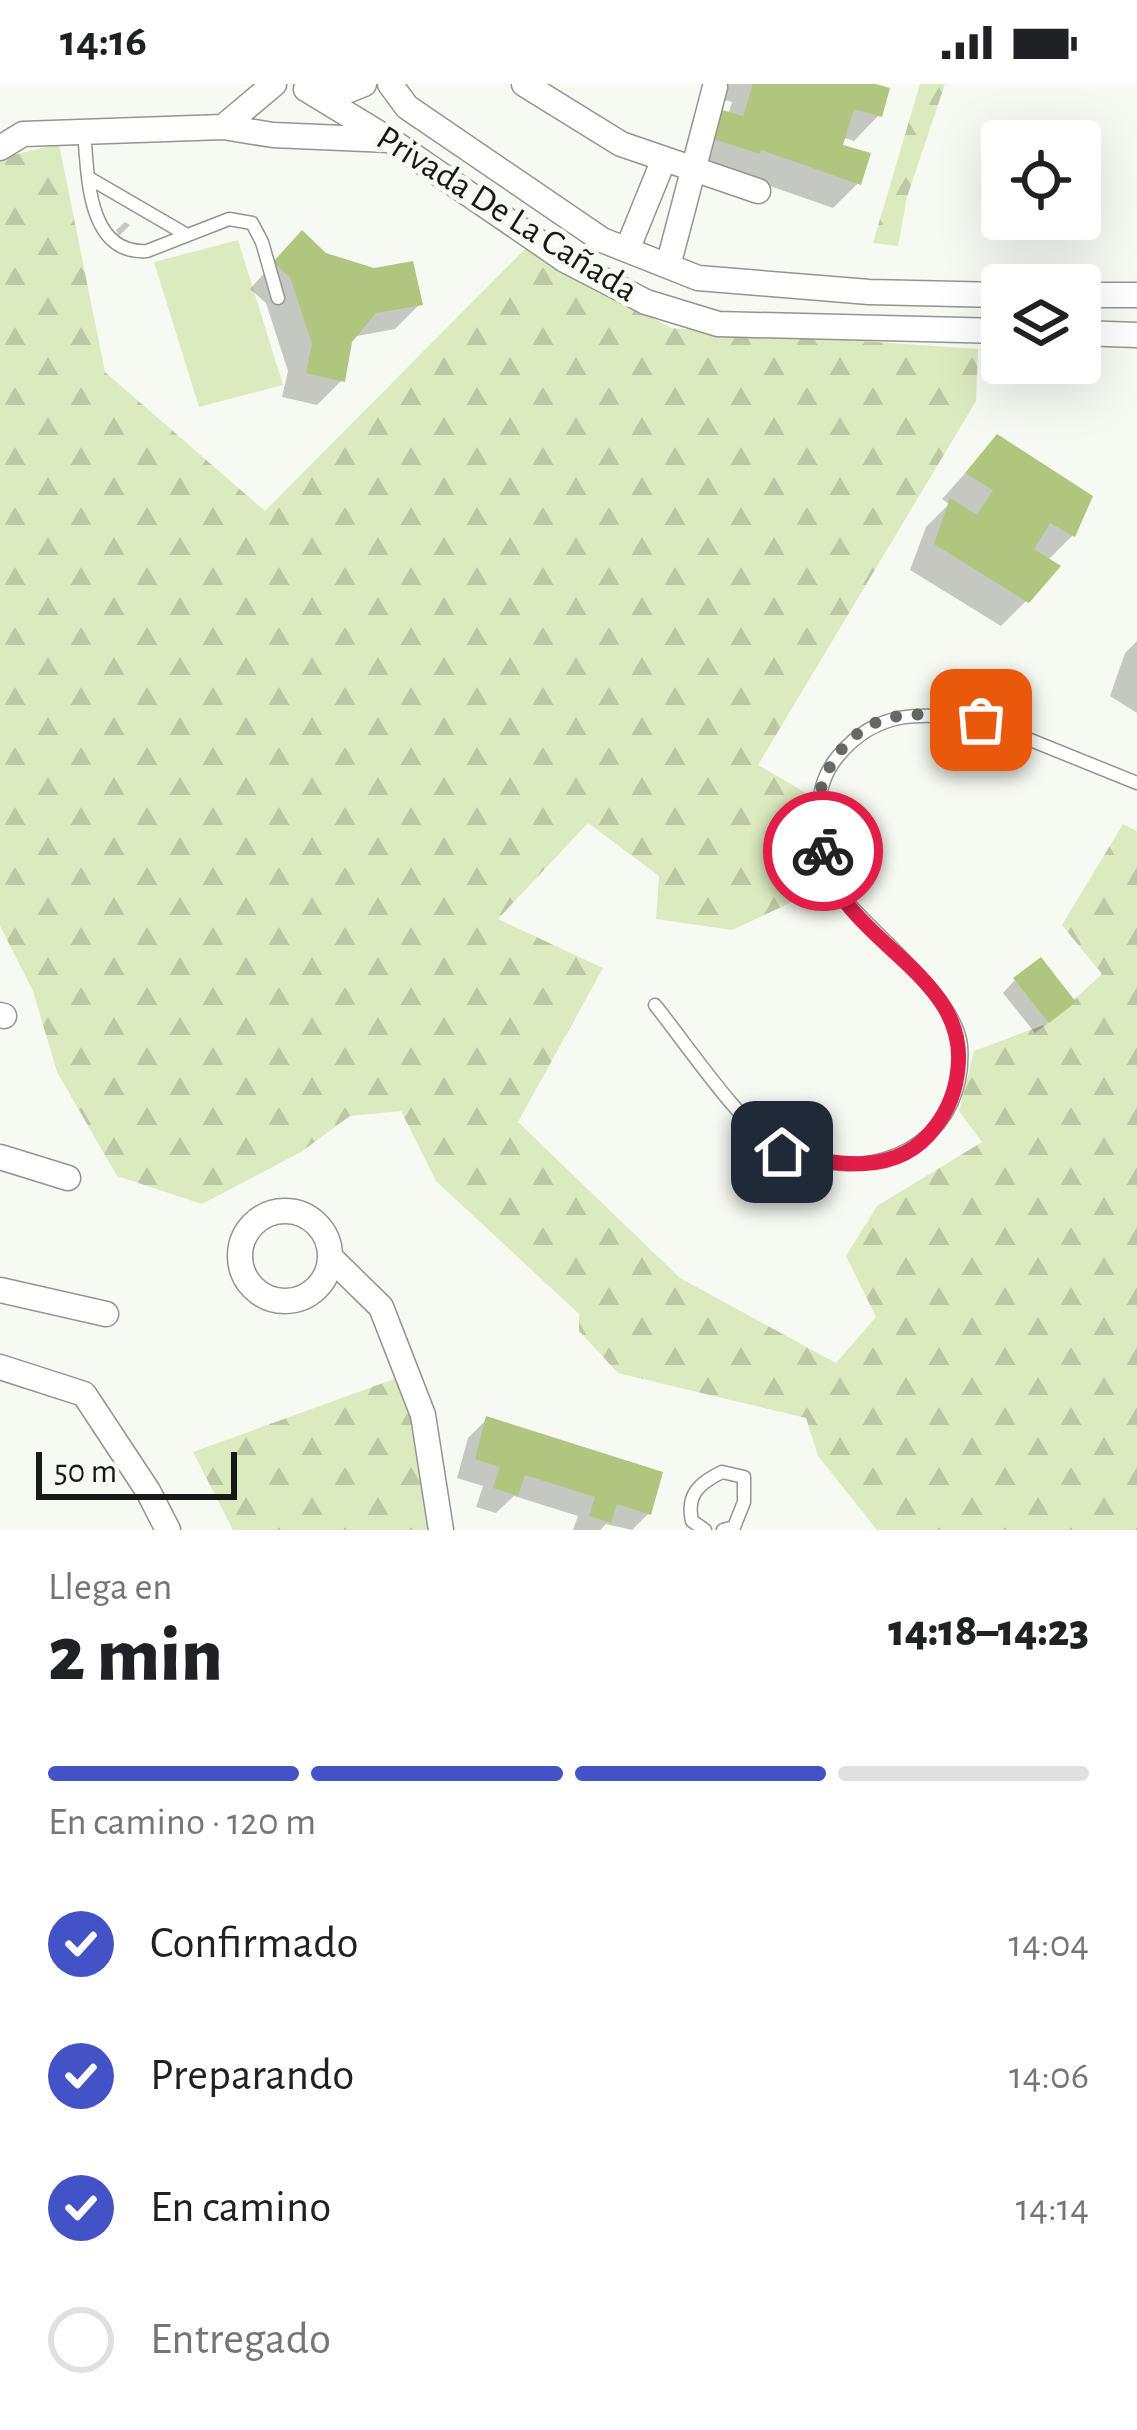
<!DOCTYPE html>
<html lang="es">
<head>
<meta charset="utf-8">
<style>
  body { margin:0; font-family:"Alegreya Sans",sans-serif; background:#f6f6f6; color:#202124; height:100vh; display:flex; flex-direction:column; font-size:45px; white-space:nowrap }
  * { box-sizing:border-box; margin:0 }
  p { font-size:39px; color:#757577 }
  .icon { flex:none; width:66px; height:66px; fill:none; stroke:currentColor; stroke-width:2; stroke-linecap:round; stroke-linejoin:round }
  .map { position:relative; height:1446px; overflow:hidden }
  .side { display:flex; flex-direction:column; background:#fff; flex:1 }
  .side>* { flex:none }
  .tools { position:absolute; left:981px; top:36px; display:grid; gap:24px }
  .tools a { display:grid; place-items:center; width:120px; height:120px; border-radius:12px; background:#fff; box-shadow:0 12px 48px #0002; font-size:60px }
  .scale { position:absolute; left:36px; bottom:30px; width:201px; box-sizing:border-box; padding-left:12px; border:6px solid #181916; border-top:0; font-size:33px; line-height:42px; white-space:nowrap; color:#181916; -webkit-text-stroke:9px #f7faf2; paint-order:stroke }
  .pin { position:absolute; display:grid; place-items:center; width:102px; height:102px; color:#fff; margin:-51px; border-radius:24px; box-shadow:0 6px 18px #0006 }
  .courier { position:absolute; display:grid; place-items:center; width:120px; height:120px; margin:-60px; border:9px solid #e11d48; border-radius:50%; background:#fff; color:#222; box-shadow:0 3px 15px #0007 }
  .head em { font-style:normal; font-weight:800 }
  .head div { display:flex; flex-direction:column-reverse }
  .head { display:flex; align-items:center; justify-content:space-between; height:204px; padding:0 48px }
  h1 { font-size:78px; font-weight:800; line-height:90px }
  .bar { display:grid; grid-template-columns:repeat(4,1fr); gap:18px 12px; align-content:center; height:144px; padding:0 48px }
  .bar i { height:15px; border-radius:9px; background:#e0e0e0 }
  .bar .selected { background:#4452c7 }
  .bar p { grid-column:span 4 }
  ol { padding:0 48px; list-style:none }
  li { display:flex; align-items:center; gap:36px; height:132px }
  li p { margin-inline-start:auto }
  li .icon { padding:12px; border-radius:50%; background:#4452c7; color:#fff; stroke-width:4 }
  li:last-child { color:#757577 }
  li i { width:66px; height:66px; border:6px solid #e0e0e0; border-radius:50% }
  .status { display:flex; justify-content:space-between; align-items:center; height:84px; padding:0 60px; background:#fff; direction:ltr }
  .status svg { height:33px; fill:currentColor }
  .map>svg:first-child { display:block }
  .forest { fill:url(#forest-firs) }
  .pitch { fill:#dceabf }
  .shadow { fill:#0003 }
  .building { fill:#b0c57e }
  .lines { fill:none; stroke-linecap:round; stroke-linejoin:round }
  .service-casing { stroke:#93968e; stroke-width:15 }
  .minor-casing { stroke:#93968e; stroke-width:27 }
  .service { stroke:#fff; stroke-width:12 }
  .minor { stroke:#fff; stroke-width:24 }
  .done { stroke:#666863; stroke-width:12; stroke-dasharray:0 21.6 }
  .route { stroke:#e11d48; stroke-width:15 }
  .labels { text-anchor:middle; dominant-baseline:central; stroke-width:10; stroke-linejoin:round; paint-order:stroke }
  .street-label { font-size:36px; fill:#181916; stroke:#f7faf2 }
</style>
</head>
<body>
<div class="status"><b>14:16</b><svg viewBox="0 0 49 12"><path d="M0 12V9h3v3zM5 12V6h3v6zM10 12V3h3v9zM15 12V0h3v12zM26 1h20v11H26zM47 4h2v5h-2z"/></svg></div>
<div class="map">
<svg width="1137" height="1446" viewBox="0 0 1137 1446">
  <defs>
    <pattern id="forest-firs" width="22" height="20" patternUnits="userSpaceOnUse" patternTransform="scale(3)"><rect width="22" height="20" fill="#dceabf"/><path d="M5 1l3.5 6h-7zM16 11l3.5 6h-7z" fill="#bcc8a3"/></pattern>
  </defs>
  <rect width="100%" height="100%" fill="#f7faf2"/>
  <path class="forest" d="M920,0h25l-38,113 -9,49 -25,-3z
    M59,60l46,228 160,139 260,-262 146,79 307,21 -2,52 -218,364 53,31 -10,102 -69,32 -76,-11 3,-43 -71,-53 -90,96 105,49 -85,154 162,156 156,85 40,-46 -30,-61 31,-50 105,-64 -23,-31 15,-60 75,-28 53,-49 -40,-49 61,-101 14,7v699h-260l-59,-74 -12,-38 -188,-45 -39,-42v-17l-143,-133 -35,-70 -51,5 -49,36 -99,52 -85,-28 -60,-104 -24,-81 -33,-65v-768z
    M397,1294l18,56 14,96h-196l-40,-78z"/>
  <path class="pitch" d="M238,156l45,145 -84,22 -45,-145z"/>
  <path class="shadow" d="M711,0h155l13,31 -25,26 -12,-4 -3,10 19,36 -25,25 -98,-34 -48,-11 41,-48 4,-13 -24,-7z
    M125,138l5,3 -11,11 -3,-6z
    M324,172l96,48 -25,25 -43,8 -10,43 -25,25 -35,-8 6,-26 -22,-68 -16,-14 27,-30z
    M997,354l92,59 -17,39 -25,25 -21,40 -25,25 -91,-56 16,-43 23,-23 -7,-5z
    M1137,557v72l-27,-17 15,-43z
    M1015,896l45,34 -25,19 -32,-40z
    M487,1335l162,94 -17,17 -26,-6 -6,6h-27l5,-14 -64,-20 -18,17 -20,-6 7,-21 -26,-8 11,-40z"/>
  <path class="building" d="M753,0h123l14,4 -8,29 -28,-8 -11,36 28,8 -10,32 -100,-35 -1,4 -50,-16 9,-29 24,7z
    M302,146l24,23 48,15 39,-7 10,44 -47,8 -24,29 -7,40 -39,-9 6,-29 -22,-67 -17,-15z
    M997,350l96,62 -18,41 -25,-14 -16,26 27,17 -32,37 -95,-59 16,-46 27,17 16,-25 -28,-17z
    M1041,873l35,45 -27,21 -36,-45z
    M486,1332l177,56 -12,43 -34,-11 -6,19 -22,-7 6,-19 -70,-22 -7,21 -25,-8 7,-21 -25,-8z"/>
  <g class="lines">
    <defs>
      <path id="service" d="M84,47c4,42 2,124 63,120l82,-32 23,4 10,19 16,56
        M89,94l98,57
        M655,921c33,41 84,118 126,146 9,6 24,7 34,9 78,19 152,-29 146,-114 -4,-48 -86,-110 -117,-148 -5,-7 -14,-15 -17,-22 -6,-12 -5,-32 -7,-45 -4,-28 1,-55 19,-76 41,-48 85,-41 142,-35l156,63
        M705,1446l-13,-9c-6,-26 7,-38 30,-49l22,5v25l-10,25 -11,3"/>
      <path id="minor" d="M390,0l17,23 195,133 96,38 171,14 133,3
        M524,0l97,60 137,47
        M306,5l84,51 175,120 81,42 72,22 284,7
        M315,8l24,2 25,-10
        M223,43l51,-43
        M0,64l23,-14 200,-7 50,8 116,5
        M627,166l37,-91
        M668,182l47,-179
        M1080,211h57
        M1080,249l57,2
        M0,931l4,1
        M0,1073l68,21
        M240 1172a45 45 0 1 1 90 0a45 45 0 1 1-90 0Z
        M331,1174l50,49 42,108 18,115
        M0,1206l106,24
        M0,1283l84,27 64,97 20,39"/>
    </defs>
    <use href="#service" class="service-casing"/>
    <use href="#minor" class="minor-casing"/>
    <use href="#service" class="service"/>
    <use href="#minor" class="minor"/>
  </g>
  <g class="lines">
    <path class="done" d="M823,767c-2,-12 -6,-26 -6,-38 1,-40 30,-83 69,-94 29,-9 66,-2 95,1"/>
    <path class="route" d="M782,1068c53,13 116,26 153,-25 14,-18 21,-36 23,-59 11,-97 -122,-128 -135,-217"/>
  </g>
  <g class="labels">
    <g class="street-label">
      <text transform="translate(507 130) rotate(32)">Privada De La Cañada</text>
    </g>
  </g>
</svg>
<div class="tools">
<a><svg class="icon" aria-label="locate" viewBox="0 0 24 24"><circle cx="12" cy="12" r="6"/><path d="M12 2v4M12 18v4M2 12h4M18 12h4"/></svg></a>
<a><svg class="icon" aria-label="layers" viewBox="0 0 24 24"><path d="M12 4l9 5-9 5-9-5zM3 14l9 5 9-5"/></svg></a>
</div>
<div class="scale">50 m</div>
<div class="pin" style="left:981px;top:636px;background:#ea580c"><svg class="icon" aria-label="bag" viewBox="0 0 24 24"><path d="M5 8h14l-1 12H6zM9 8a3 3 0 0 1 6 0"/></svg></div>
<div class="pin" style="left:782px;top:1068px;background:#1f2937"><svg class="icon" aria-label="home" viewBox="0 0 24 24"><path d="M3 11l9-7 9 7M6 9v11h12V9"/></svg></div>
<div class="courier" style="left:823px;top:767px"><svg class="icon" aria-label="bike" viewBox="0 0 24 24"><circle cx="6" cy="16" r="4"/><circle cx="18" cy="16" r="4"/><path d="M6 16l4-8h5l3 8M10 8l3 8H6M13 5h3"/></svg></div>
</div>
<section class="side">
<div class="head"><div><h1>2 min</h1><p>Llega en</p></div><em>14:18–14:23</em></div>
<div class="bar"><i class="selected"></i><i class="selected"></i><i class="selected"></i><i></i><p>En camino · 120 m</p></div>
<ol>
<li><svg class="icon" aria-label="check" viewBox="0 0 24 24"><path d="M5 12l5 5 9-10"/></svg>Confirmado<p>14:04</p></li>
<li><svg class="icon" aria-label="check" viewBox="0 0 24 24"><path d="M5 12l5 5 9-10"/></svg>Preparando<p>14:06</p></li>
<li><svg class="icon" aria-label="check" viewBox="0 0 24 24"><path d="M5 12l5 5 9-10"/></svg>En camino<p>14:14</p></li>
<li><i></i>Entregado</li>
</ol>
</section>
</body>
</html>
